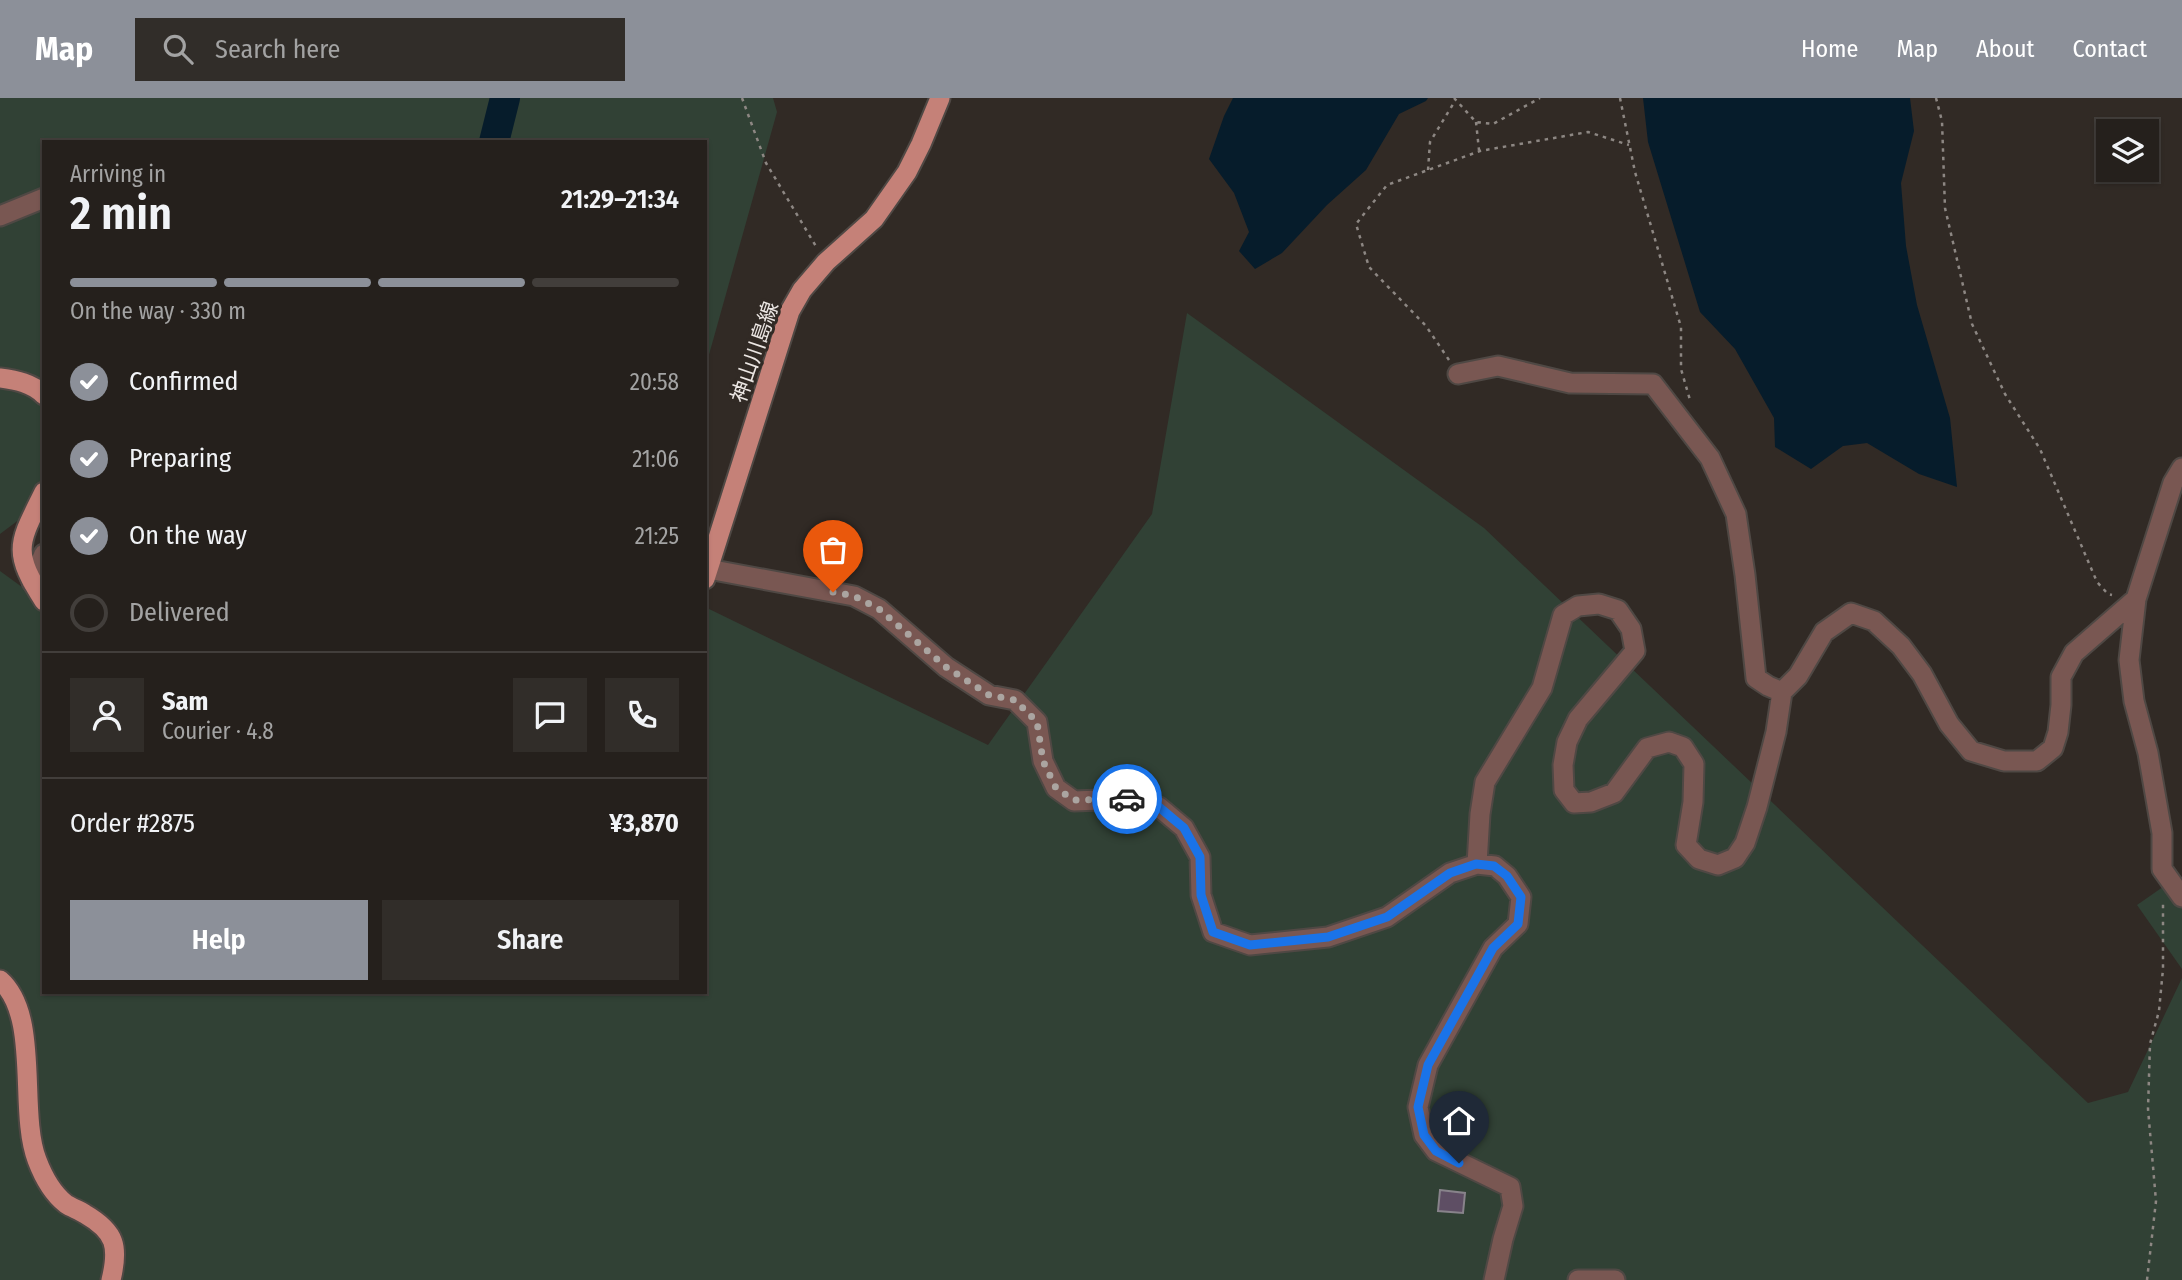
<!DOCTYPE html>
<html lang="en">
<head>
<meta charset="utf-8">
<style>
  body { margin:0; font-family:"Fira Sans Condensed","Noto Sans JP",sans-serif; background:#312d29; color:#f1f3f6; height:100vh; display:flex; flex-direction:column; font-size:26px; white-space:nowrap }
  * { box-sizing:border-box; margin:0 }
  p { font-size:23px; color:#a3a3a3 }
  .icon { flex:none; width:38px; height:38px; fill:none; stroke:currentColor; stroke-width:2; stroke-linecap:round; stroke-linejoin:round }
  .map { position:relative; flex:1; overflow:hidden }
  .details { position:absolute; left:42px; top:42px; width:665px; height:854px; display:flex; flex-direction:column; background:#25201c; border-radius:0px; box-shadow:0 2px 5px #0004,0 0 0 2px #423e3b }
  .details>* { flex:none }
  .fabs { position:absolute; left:2096px; top:21px; display:grid; gap:14px }
  .fabs a { display:grid; place-items:center; width:63px; height:63px; border-radius:0px; background:#25201c; box-shadow:0 2px 5px #0004,0 0 0 2px #423e3b; font-size:35px }
  .pin { position:absolute; display:grid; place-items:center; width:60px; height:60px; color:#fff; margin:-72px -30px; border-radius:50% 50% 50% 0; rotate:-45deg; box-shadow:0 0 7px #0007 }
  .pin .icon { rotate:45deg }
  .courier { position:absolute; display:grid; place-items:center; width:70px; height:70px; margin:-35px; border:5px solid #1a73e8; border-radius:50%; background:#fff; color:#222; box-shadow:0 2px 9px #0007 }
  .overview em { font-style:normal; font-weight:600 }
  .overview div { display:flex; flex-direction:column-reverse }
  .overview { display:flex; align-items:center; justify-content:space-between; height:119px; padding:0 28px }
  h1 { font-size:46px; font-weight:600; line-height:52px }
  .bar { display:grid; grid-template-columns:repeat(4,1fr); gap:10px 7px; align-content:center; height:84px; padding:0 28px }
  .bar i { height:9px; border-radius:5px; background:#423e3b }
  .bar .selected { background:#8c9099 }
  .bar p { grid-column:span 4 }
  .line { display:flex; align-items:center; gap:18px; padding:0 28px; border-top:2px solid #423e3b }
  .line div { flex:1 }
  .round { display:grid; place-items:center; flex:none; width:74px; height:74px; border-radius:0px; background:#312d29 }
  ol { padding:0 28px; list-style:none }
  li { display:flex; align-items:center; gap:21px; height:77px }
  li p { margin-inline-start:auto }
  li .icon { padding:7px; border-radius:50%; background:#8c9099; color:#fff; stroke-width:4 }
  li:last-child { color:#a3a3a3 }
  li i { width:38px; height:38px; border:4px solid #423e3b; border-radius:50% }
  .primary-button { display:flex; gap:14px; margin-top:auto; padding:14px 28px }
  .primary-button a { flex:1; height:80px; border-radius:0px; background:#8c9099; color:#fff; font-size:28px; font-weight:600; line-height:80px; text-align:center }
  .primary-button a+a { background:#312d29; color:#f1f3f6 }
  header { display:flex; align-items:center; gap:42px; box-sizing:border-box; height:98px; padding:0 35px; background:#8c9099; color:#fff }
  header strong { font-size:33px }
  nav { display:flex; gap:38px; margin-inline-start:auto; font-size:24px }
  .search { width:490px; height:63px; background:#312d29; display:flex; align-items:center; gap:18px; box-sizing:border-box; padding:0 24px; border-radius:0px; color:#a3a3a3; font-size:26px }
  .map>svg:first-child { display:block }
  .green { fill:#314135 }
  .water { fill:#061c2b }
  .lines { fill:none; stroke-linecap:round; stroke-linejoin:round }
  .river { stroke:#061c2b; stroke-width:30 }
  .building { fill:#5e4e64; stroke:#88838b; stroke-width:2 }
  .minor-casing { stroke:#4f4844; stroke-width:23 }
  .primary-casing { stroke:#4f4844; stroke-width:23 }
  .path { stroke:#8d8783; stroke-width:2.5; stroke-dasharray:3.5 5; stroke-linecap:butt }
  .minor { stroke:#795752; stroke-width:19 }
  .primary { stroke:#c58178; stroke-width:19 }
  .done { stroke:#aba5a1; stroke-width:7; stroke-dasharray:0 12.6 }
  .route { stroke:#1a73e8; stroke-width:9 }
  .labels { text-anchor:middle; dominant-baseline:central; stroke-width:6; stroke-linejoin:round; paint-order:stroke }
  .street-label { font-size:21px; fill:#ece7e4; stroke:#312a25 }
</style>
</head>
<body>
<header>
<strong>Map</strong>
<div class="search"><svg class="icon" aria-label="search" viewBox="0 0 24 24"><circle cx="10" cy="10" r="6"/><path d="M15 15l6 6"/></svg>Search here</div>
<nav><a>Home</a><a>Map</a><a>About</a><a>Contact</a></nav>
</header>
<div class="map">
<svg width="2182" height="1182" viewBox="0 0 2182 1182">
  <rect width="100%" height="100%" fill="#312a25"/>
  <path class="green" d="M0,0h773l4,14 -72,257v-227h-661v359l-44,33z
    M1187,215l297,215 604,575 40,-11 54,-114v302h-2182v-709l44,32v389h661v-385l283,138 164,-231z
    M2170,784l12,4v83l-45,-64z"/>
  <path class="water" d="M1233,0h195l-2,3 -27,13 -33,56 -39,35 -45,48 -27,16 -16,-18 10,-19 -15,-39 -25,-34 15,-43z
    M1643,0h267l4,33 -13,52 5,63 11,59 33,113 7,69 -38,-13 -52,-31 -24,3 -32,23 -36,-22 -1,-29 -39,-69 -35,-37 -52,-170z"/>
  <g class="lines">
    <path class="river" d="M494,44l11,-44"/>
  </g>
  <path class="building" d="M1440,1092l25,3 -2,20 -25,-2z"/>
  <g class="lines">
    <defs>
      <path id="minor" d="M0,118l44,-18
        M1458,276l40,-8 72,17 83,1 57,74 26,56 9,61 11,103 12,8 14,6
        M2182,370l-9,15 -37,116 -7,61 5,41 14,52 14,80v36l20,28
        M708,471l146,27 25,13 67,58 43,28 26,5 22,22 6,39 13,27 18,13 52,-2 33,8 25,21 16,29 1,38 12,37 37,13 78,-8 59,-20 63,-44 27,-9 18,2 12,10 14,21 -3,27 -25,24 -65,117 -10,42 6,28 12,16 74,36 3,19 -10,33 -9,41
        M32,484l12,-28
        M1477,766l3,-50 5,-32 57,-94 21,-73 15,-9 21,-2 19,6 13,19 4,22 -57,68 -11,23 -4,23 1,25 10,13 17,-1 23,-9 33,-45 22,-6 14,5 11,17 -1,38 -7,43 13,14 19,6 17,-7 10,-15 12,-36 19,-75 6,-40 16,-16 26,-44 27,-19 23,8 27,25 21,28 27,50 22,27 33,10h33l16,-13 5,-16 3,-27v-28l13,-24 62,-54
        M1578,1182h37"/>
      <path id="primary" d="M0,280c16,2 32,5 44,17
        M44,394c-25,51 -33,58 0,109
        M705,481l85,-268 12,-21 24,-28 48,-43 33,-47 14,-28 19,-46
        M0,882c41,36 18,131 37,180 6,16 15,33 29,44 6,4 13,6 19,10 31,18 34,33 26,66"/>
    </defs>
    <use href="#minor" class="minor-casing"/>
    <use href="#primary" class="primary-casing"/>
    <path class="path" d="M742,0l24,65 51,85
      M1454,0l22,24 17,2 47,-26
      M1620,0l15,74 46,155v42l9,31
      M1936,0l6,23 3,87 27,116 33,70 35,55 57,133 11,12 4,1
      M1476,24l3,28
      M1428,72l2,-28 25,-41
      M1449,262l-23,-34 -57,-59 -13,-43 31,-39 93,-34 108,-19 41,13
      M2147,1182l9,-79 -8,-92 2,-65 9,-33 4,-42v-65"/>
    <use href="#minor" class="minor"/>
    <use href="#primary" class="primary"/>
  </g>
  <g class="lines">
    <path class="done" d="M833,494l21,4 25,13 67,58 43,28 26,5 22,22 6,39 13,27 18,12 53,-1"/>
    <path class="route" d="M1127,701l32,8 25,21 16,29 1,38 12,37 37,13 78,-8 59,-20 63,-44 26,-9 18,2 13,10 14,21 -3,27 -25,24 -65,117 -10,42 6,28 12,16 23,12"/>
  </g>
  <g class="labels">
    <g class="street-label">
      <text transform="translate(755 254) rotate(-71)">神山川島線</text>
    </g>
  </g>
</svg>
<div class="fabs">
<a><svg class="icon" aria-label="layers" viewBox="0 0 24 24"><path d="M12 4l9 5-9 5-9-5zM3 14l9 5 9-5"/></svg></a>
</div>
<div class="pin" style="left:833px;top:494px;background:#ea580c"><svg class="icon" aria-label="bag" viewBox="0 0 24 24"><path d="M5 8h14l-1 12H6zM9 8a3 3 0 0 1 6 0"/></svg></div>
<div class="pin" style="left:1459px;top:1065px;background:#1f2937"><svg class="icon" aria-label="home" viewBox="0 0 24 24"><path d="M3 11l9-7 9 7M6 9v11h12V9"/></svg></div>
<div class="courier" style="left:1127px;top:701px"><svg class="icon" aria-label="car" viewBox="0 0 24 24"><path d="M5 17H2v-5l4-1 3-4h7l3 4 3 1v5h-3M9 17h6M6 11h13"/><circle cx="7" cy="17" r="2"/><circle cx="17" cy="17" r="2"/></svg></div>
<section class="details">
<div class="overview"><div><h1>2 min</h1><p>Arriving in</p></div><em>21:29–21:34</em></div>
<div class="bar"><i class="selected"></i><i class="selected"></i><i class="selected"></i><i></i><p>On the way · 330 m</p></div>
<ol>
<li><svg class="icon" aria-label="check" viewBox="0 0 24 24"><path d="M5 12l5 5 9-10"/></svg>Confirmed<p>20:58</p></li>
<li><svg class="icon" aria-label="check" viewBox="0 0 24 24"><path d="M5 12l5 5 9-10"/></svg>Preparing<p>21:06</p></li>
<li><svg class="icon" aria-label="check" viewBox="0 0 24 24"><path d="M5 12l5 5 9-10"/></svg>On the way<p>21:25</p></li>
<li><i></i>Delivered</li>
</ol>
<div class="line" style="height:126px"><a class="round"><svg class="icon" aria-label="person" viewBox="0 0 24 24"><circle cx="12" cy="8" r="4"/><path d="M4 21q1-7 8-7t8 7"/></svg></a><div><b>Sam</b><p>Courier · 4.8</p></div><a class="round"><svg class="icon" aria-label="chat" viewBox="0 0 24 24"><path d="M4 5h16v11H9l-5 4z"/></svg></a><a class="round"><svg class="icon" aria-label="phone" viewBox="0 0 24 24"><path d="M5 4h4l2 5-3 2q2 4 5 5l2-3 5 2v4C11 20 4 13 5 4z"/></svg></a></div>
<div class="line" style="height:91px"><div>Order #2875</div><b>¥3,870</b></div>
<div class="primary-button"><a>Help</a><a>Share</a></div>
</section>
</div>
</body>
</html>
